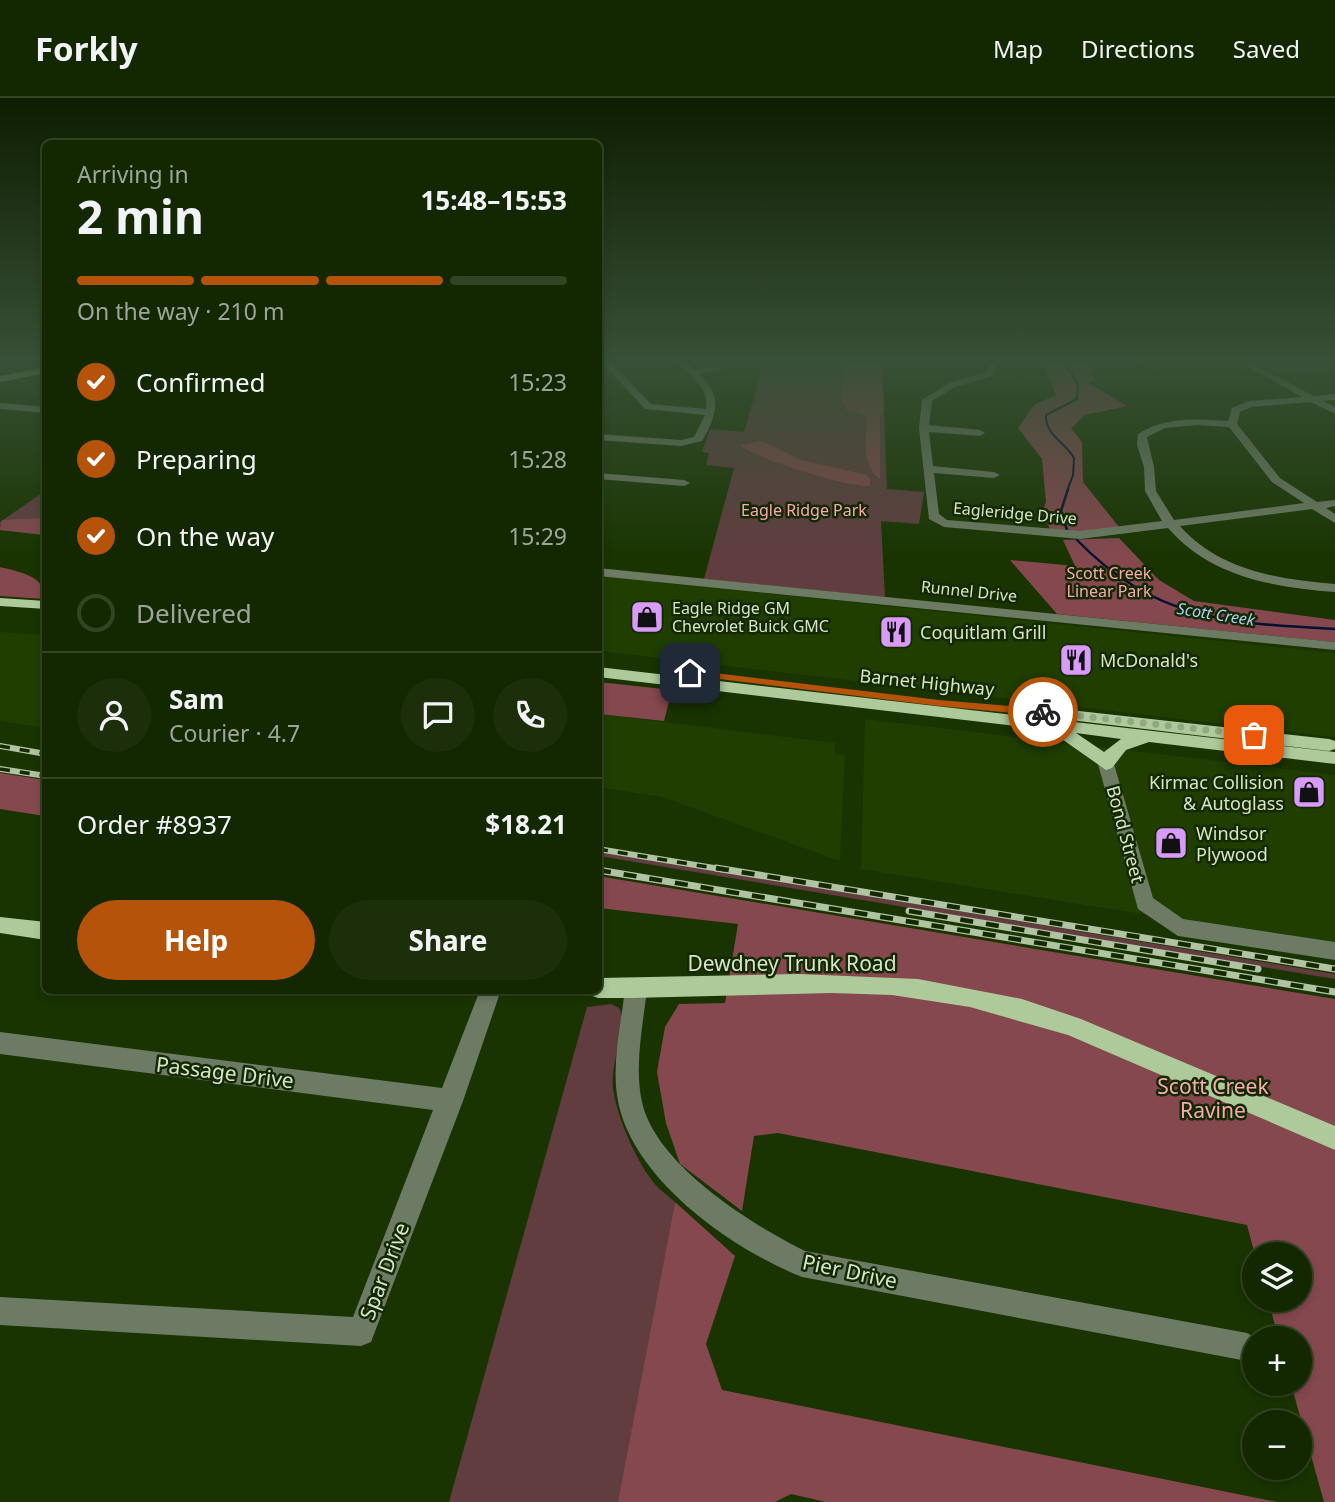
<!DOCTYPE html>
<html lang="en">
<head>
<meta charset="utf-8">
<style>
  body { margin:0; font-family:"Noto Sans",sans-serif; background:#1c2f0a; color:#f1f3f6; height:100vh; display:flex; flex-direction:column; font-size:26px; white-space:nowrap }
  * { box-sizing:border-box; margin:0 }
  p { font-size:23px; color:#9da599 }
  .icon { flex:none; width:38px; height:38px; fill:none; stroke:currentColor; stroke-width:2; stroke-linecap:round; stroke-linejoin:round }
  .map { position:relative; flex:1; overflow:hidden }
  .sheet { position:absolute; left:42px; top:42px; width:560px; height:854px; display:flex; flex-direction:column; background:#132700; border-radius:10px; box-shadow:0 4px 10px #0003,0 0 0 2px #324422 }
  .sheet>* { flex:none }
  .fabs { position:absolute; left:1242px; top:1144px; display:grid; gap:14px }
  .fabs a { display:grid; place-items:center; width:70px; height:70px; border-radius:50%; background:#132700; box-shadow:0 4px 10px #0003,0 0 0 2px #324422; font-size:35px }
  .pin { position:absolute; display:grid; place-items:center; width:60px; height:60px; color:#fff; margin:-30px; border-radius:14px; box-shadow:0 4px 10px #0006 }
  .courier { position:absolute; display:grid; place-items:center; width:70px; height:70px; margin:-35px; border:5px solid #b45309; border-radius:50%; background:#fff; color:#222; box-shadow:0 2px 9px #0007 }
  .headline em { font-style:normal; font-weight:700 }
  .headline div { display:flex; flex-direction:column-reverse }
  .headline { display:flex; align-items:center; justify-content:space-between; height:119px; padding:0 35px }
  h1 { font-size:46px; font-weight:700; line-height:52px }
  .bar { display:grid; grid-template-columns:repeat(4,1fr); gap:10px 7px; align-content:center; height:84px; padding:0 35px }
  .bar i { height:9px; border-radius:5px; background:#324422 }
  .bar .active { background:#b45309 }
  .bar p { grid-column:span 4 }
  .line { display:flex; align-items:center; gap:18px; padding:0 35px; border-top:2px solid #324422 }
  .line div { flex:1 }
  .round { display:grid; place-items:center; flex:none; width:74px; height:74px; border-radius:37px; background:#1c2f0a }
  ol { padding:0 35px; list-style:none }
  li { display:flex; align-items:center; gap:21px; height:77px }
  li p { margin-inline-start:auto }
  li .icon { padding:7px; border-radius:50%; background:#b45309; color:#fff; stroke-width:4 }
  li:last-child { color:#9da599 }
  li i { width:38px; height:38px; border:4px solid #324422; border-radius:50% }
  .action { display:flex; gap:14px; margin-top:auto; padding:14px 35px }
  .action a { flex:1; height:80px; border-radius:42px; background:#b45309; color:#fff; font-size:28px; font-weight:700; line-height:80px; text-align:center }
  .action a+a { background:#1c2f0a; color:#f1f3f6 }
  header { display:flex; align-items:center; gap:42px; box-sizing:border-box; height:98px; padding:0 35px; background:#132700; border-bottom:2px solid #324422 }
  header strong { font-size:33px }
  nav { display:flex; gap:38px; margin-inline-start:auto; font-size:24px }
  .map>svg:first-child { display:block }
  .built { fill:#1f3e00 }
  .green { fill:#613d40 }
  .forest { fill:#85484f }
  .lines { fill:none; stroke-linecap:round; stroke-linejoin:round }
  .stream-far1 { stroke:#001230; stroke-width:2 }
  .stream { stroke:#001230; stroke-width:2.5 }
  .minor { fill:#6d7b64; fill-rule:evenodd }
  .major { fill:#aeca9b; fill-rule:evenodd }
  .rail-far1-casing { stroke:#b0c3a2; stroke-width:6 }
  .rail-casing { stroke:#b0c3a2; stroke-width:7 }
  .rail-far1 { stroke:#142902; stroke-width:3.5; stroke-dasharray:10; stroke-linecap:butt }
  .rail { stroke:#142902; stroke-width:4.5; stroke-dasharray:13; stroke-linecap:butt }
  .route { fill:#b45309 }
  .done { stroke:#93a783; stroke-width:7; stroke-dasharray:0 12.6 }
  .labels { text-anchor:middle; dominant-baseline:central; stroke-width:5; stroke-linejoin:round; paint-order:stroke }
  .far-park-label { font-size:16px; fill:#f7aab1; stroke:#142902 }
  .far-street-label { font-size:16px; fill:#d4e5c9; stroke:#142902 }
  .far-poi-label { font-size:16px; fill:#d4e5c9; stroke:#142902; text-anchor:start }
  .far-water-label { font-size:16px; font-style:italic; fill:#accef7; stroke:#142902 }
  .poi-label { font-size:18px; fill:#d4e5c9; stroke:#142902; text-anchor:start }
  .street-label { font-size:18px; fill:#d4e5c9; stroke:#142902 }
  .near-street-label { font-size:21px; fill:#d4e5c9; stroke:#142902 }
  .near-park-label { font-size:21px; fill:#f7aab1; stroke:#142902 }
</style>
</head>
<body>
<header>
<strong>Forkly</strong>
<nav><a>Map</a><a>Directions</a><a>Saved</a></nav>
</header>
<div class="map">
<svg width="1335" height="1404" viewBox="0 0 1335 1404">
  <rect width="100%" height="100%" fill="#193400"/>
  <path class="built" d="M1137,264h103l20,11 -92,8z
    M1255,264h80v31l-27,-1z
    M599,478l736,77v84l-736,-86z
    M0,534l45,3v93l-45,-7z
    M598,616l237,29v11l10,1 -5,106 -178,-64 -63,-10z
    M865,621l470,56v170l-474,-76z"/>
  <path class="green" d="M764,264h118l5,127 37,3 -5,32 -38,-3 4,76 -181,-18 30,-111 -28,-3 3,-12 -7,-1 8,-23 34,3z
    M1255,264h67l13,8 -59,4z
    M45,393v44l-45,-5v-8z
    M599,753l736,123v5l-736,-123z
    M611,906l8,4c9,14 -9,57 -6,80 3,26 22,70 38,91 6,9 16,16 24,23l-56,300h-170l138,-495z"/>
  <path class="forest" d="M847,264h35l2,47 -4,7v63c-19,-13 -14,-43 -13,-63l-19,-5 -7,-11z
    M1039,264h46l10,8 -7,3 10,7 -11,2 40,24 -42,9 -14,13 11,14 1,40 36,45 -36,5 -33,-3 -8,-16 4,-11 -4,-43 -24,-31 16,-23 22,-10 -10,-25z
    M762,343l39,19 66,15 4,5 -2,6c-22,1 -113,-27 -129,-41z
    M45,420v17l-45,-5 2,-10z
    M1119,440l40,42 35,21 141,19v22l-278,-28 -47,-54 65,6 -12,-26z
    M0,469c20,5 46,9 45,32l-45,-3z
    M599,584l73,8 -8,31 -65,-7z
    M0,675l45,7v36l-45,-7z
    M598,778l737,123v503h-11l-33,-118h9v-45h-21l-11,-39h32v-45h-45l-8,-30 -469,-92 -24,3 -12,75 -62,-47 -14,-41 -9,-51 8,-45 14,-23 46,-1 13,-79 -139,-16z
    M675,1104l60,54 -29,88 16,46 555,112h-451l-35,-8 -16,8h-157z"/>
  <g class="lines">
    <path class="stream-far1" d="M1065,264l13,23 -1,14 -31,16c-1,20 19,27 28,43l-1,17 -6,16"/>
    <path class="stream" d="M1067,432l-6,-19 7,-22
      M1077,442c79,81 152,83 258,89"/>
    <path class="minor" d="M602,264h9l40,42 55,5c4,-23 -17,-33 -30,-47h9l9,7 32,-4v4l-27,5c24,21 18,42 3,67l-21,5 -83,-6v-6l83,6 13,-3 11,-22 -60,-6z
      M990,264h8l-5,14 -38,11 -23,14 -3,24 51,5 5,3 -5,3 -51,-4 4,34 61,6 6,3 -6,3 -60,-5 5,41 8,6 133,11 82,-10 -17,-30 -1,-24 -7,-22 1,-11c28,-18 58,-15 90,-13l4,-13 17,-7 53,-4 -62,-35h10l64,34 21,-2v6l-12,1 12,6v7l-24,-12 -60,5 -11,5 -3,12 43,54 37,24 18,-2v6l-9,2 9,6v9l-23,-14 -132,17c40,45 98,53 155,58v8c-63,-5 -124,-15 -167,-64l-88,11 -136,-12 -15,-8 -10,-91 3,-28 27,-17 37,-11zM1197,327l32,2 43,55 32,21 -130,17 -18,-29 -2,-24 -7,-30 18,-9z
      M0,305l46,4v6l-46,-4z
      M598,375l86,7 6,3 -6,3 -86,-7z
      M598,470l737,74v8l-737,-74z
      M1106,660l8,6 39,134 30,21 152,23v18l-157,-24 -40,-27 -40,-145z
      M636,881l8,3 3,7c-4,36 -13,77 -5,113 14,63 109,122 163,149l442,82 11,6h-3v19l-8,3 -445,-84c-70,-28 -169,-97 -184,-176 -7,-36 3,-76 7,-112l3,-7z
      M480,892h21l-38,111 -92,241 -10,4 -361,-21v-28l353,20 80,-207 -433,-56v-22l442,56z"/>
    <path class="major" d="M46,269v6l-46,9v-6z
      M0,500l46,3v8l-46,-3z
      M598,569l737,85v12l-186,-22 -23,8 -14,18 -6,2 -57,-40 -451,-53zM1076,635l45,6 -17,13z
      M1043,609l286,32 6,2v8l-6,2 -292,-35 -2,-4z
      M0,819l46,5v18l-46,-7z
      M798,876l120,5 104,20 59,20 254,107v24l-267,-115 -98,-28 -78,-12 -60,-2 -201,5h-33l-8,-3 -1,-5h9v-12z"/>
    <defs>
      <path id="rail-far1" d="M0,648l46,8
        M0,671l46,7
        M598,751l128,21"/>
      <path id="rail" d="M716,770l619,101
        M598,772l737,122
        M909,813l349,58"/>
    </defs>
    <use href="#rail-far1" class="rail-far1-casing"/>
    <use href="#rail" class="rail-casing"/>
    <use href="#rail-far1" class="rail-far1"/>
    <use href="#rail" class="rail"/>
  </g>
  <linearGradient id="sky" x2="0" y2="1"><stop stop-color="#0e1d00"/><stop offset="0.57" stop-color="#385037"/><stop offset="1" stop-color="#385037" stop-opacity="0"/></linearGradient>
  <rect width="1335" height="461" fill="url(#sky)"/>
  <path class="route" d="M690,572l249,30 104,9 5,3 -5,4 -104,-10 -252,-31 -2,-2z"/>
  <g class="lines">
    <path class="done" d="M1043,614l211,23"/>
  </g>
  <defs>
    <symbol id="shop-square" viewBox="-11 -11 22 22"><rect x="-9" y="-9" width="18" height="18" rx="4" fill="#d89bf8" stroke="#142902"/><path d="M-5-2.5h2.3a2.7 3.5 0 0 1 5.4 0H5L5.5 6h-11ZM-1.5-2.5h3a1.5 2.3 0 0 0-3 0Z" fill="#111"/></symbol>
    <symbol id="restaurant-square" viewBox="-11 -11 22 22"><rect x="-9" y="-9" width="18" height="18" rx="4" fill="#d89bf8" stroke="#142902"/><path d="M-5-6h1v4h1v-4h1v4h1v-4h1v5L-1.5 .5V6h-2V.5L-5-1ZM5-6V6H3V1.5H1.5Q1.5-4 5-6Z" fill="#111"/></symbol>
  </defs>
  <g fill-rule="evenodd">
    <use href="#shop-square" x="628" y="500" width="38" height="38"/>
    <use href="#restaurant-square" x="877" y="515" width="38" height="38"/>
    <use href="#restaurant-square" x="1057" y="543" width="38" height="38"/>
    <use href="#shop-square" x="1290" y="675" width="38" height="38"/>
    <use href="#shop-square" x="1152" y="726" width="38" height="38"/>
  </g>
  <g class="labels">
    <g class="far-park-label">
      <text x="804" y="412">Eagle Ridge Park</text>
      <text x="1109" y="475">Scott Creek<tspan x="1109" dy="18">Linear Park</tspan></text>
    </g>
    <g class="far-street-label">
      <text transform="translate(1015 415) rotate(5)">Eagleridge Drive</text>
      <text transform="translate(969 493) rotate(6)">Runnel Drive</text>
    </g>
    <g class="far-poi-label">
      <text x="672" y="510">Eagle Ridge GM<tspan x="672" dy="18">Chevrolet Buick GMC</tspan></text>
    </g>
    <g class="far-water-label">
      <text transform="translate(1216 516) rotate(9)">Scott Creek</text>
    </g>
    <g class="poi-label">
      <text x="920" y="534">Coquitlam Grill</text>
      <text x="1100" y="562">McDonald's</text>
      <text x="1284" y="684" text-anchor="end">Kirmac Collision<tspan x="1284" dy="21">&amp; Autoglass</tspan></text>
      <text x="1196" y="735">Windsor<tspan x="1196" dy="21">Plywood</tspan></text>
    </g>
    <g class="street-label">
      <text transform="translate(927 584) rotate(6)">Barnet Highway</text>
      <text transform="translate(1126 736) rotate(75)">Bond Street</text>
    </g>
    <g class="near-street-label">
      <text x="792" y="865">Dewdney Trunk Road</text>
      <text transform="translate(225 974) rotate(7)">Passage Drive</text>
      <text transform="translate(384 1173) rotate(-69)">Spar Drive</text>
      <text transform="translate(850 1173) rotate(12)">Pier Drive</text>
    </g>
    <g class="near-park-label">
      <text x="1213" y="988">Scott Creek<tspan x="1213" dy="24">Ravine</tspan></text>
    </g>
  </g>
</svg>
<div class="fabs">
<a><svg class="icon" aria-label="layers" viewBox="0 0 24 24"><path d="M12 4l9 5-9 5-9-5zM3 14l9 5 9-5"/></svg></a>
<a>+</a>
<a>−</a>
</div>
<div class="pin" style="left:1254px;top:637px;background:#ea580c"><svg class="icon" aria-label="bag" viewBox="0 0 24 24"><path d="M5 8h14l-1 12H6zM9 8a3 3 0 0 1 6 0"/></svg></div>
<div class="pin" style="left:690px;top:575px;background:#1f2937"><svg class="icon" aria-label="home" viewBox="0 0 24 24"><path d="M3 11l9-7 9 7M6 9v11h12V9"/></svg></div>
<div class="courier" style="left:1043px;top:614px"><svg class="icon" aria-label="bike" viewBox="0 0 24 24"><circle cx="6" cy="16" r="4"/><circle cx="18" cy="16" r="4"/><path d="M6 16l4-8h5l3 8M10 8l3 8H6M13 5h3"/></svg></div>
<section class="sheet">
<div class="headline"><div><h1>2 min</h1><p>Arriving in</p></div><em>15:48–15:53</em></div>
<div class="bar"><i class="active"></i><i class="active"></i><i class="active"></i><i></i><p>On the way · 210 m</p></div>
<ol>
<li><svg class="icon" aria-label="check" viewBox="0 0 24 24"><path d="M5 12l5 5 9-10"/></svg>Confirmed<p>15:23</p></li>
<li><svg class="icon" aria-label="check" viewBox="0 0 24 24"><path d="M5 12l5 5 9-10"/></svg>Preparing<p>15:28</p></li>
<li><svg class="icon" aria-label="check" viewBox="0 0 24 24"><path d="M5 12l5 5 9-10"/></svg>On the way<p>15:29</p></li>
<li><i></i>Delivered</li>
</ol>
<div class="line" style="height:126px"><a class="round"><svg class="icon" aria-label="person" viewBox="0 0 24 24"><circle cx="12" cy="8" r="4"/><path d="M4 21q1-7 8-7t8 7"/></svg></a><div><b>Sam</b><p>Courier · 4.7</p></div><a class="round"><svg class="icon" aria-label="chat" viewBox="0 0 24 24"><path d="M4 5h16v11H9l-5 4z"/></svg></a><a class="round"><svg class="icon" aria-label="phone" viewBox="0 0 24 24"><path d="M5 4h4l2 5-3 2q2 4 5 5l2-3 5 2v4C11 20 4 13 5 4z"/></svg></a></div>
<div class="line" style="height:91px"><div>Order #8937</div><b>$18.21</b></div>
<div class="action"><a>Help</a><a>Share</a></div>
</section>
</div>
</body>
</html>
